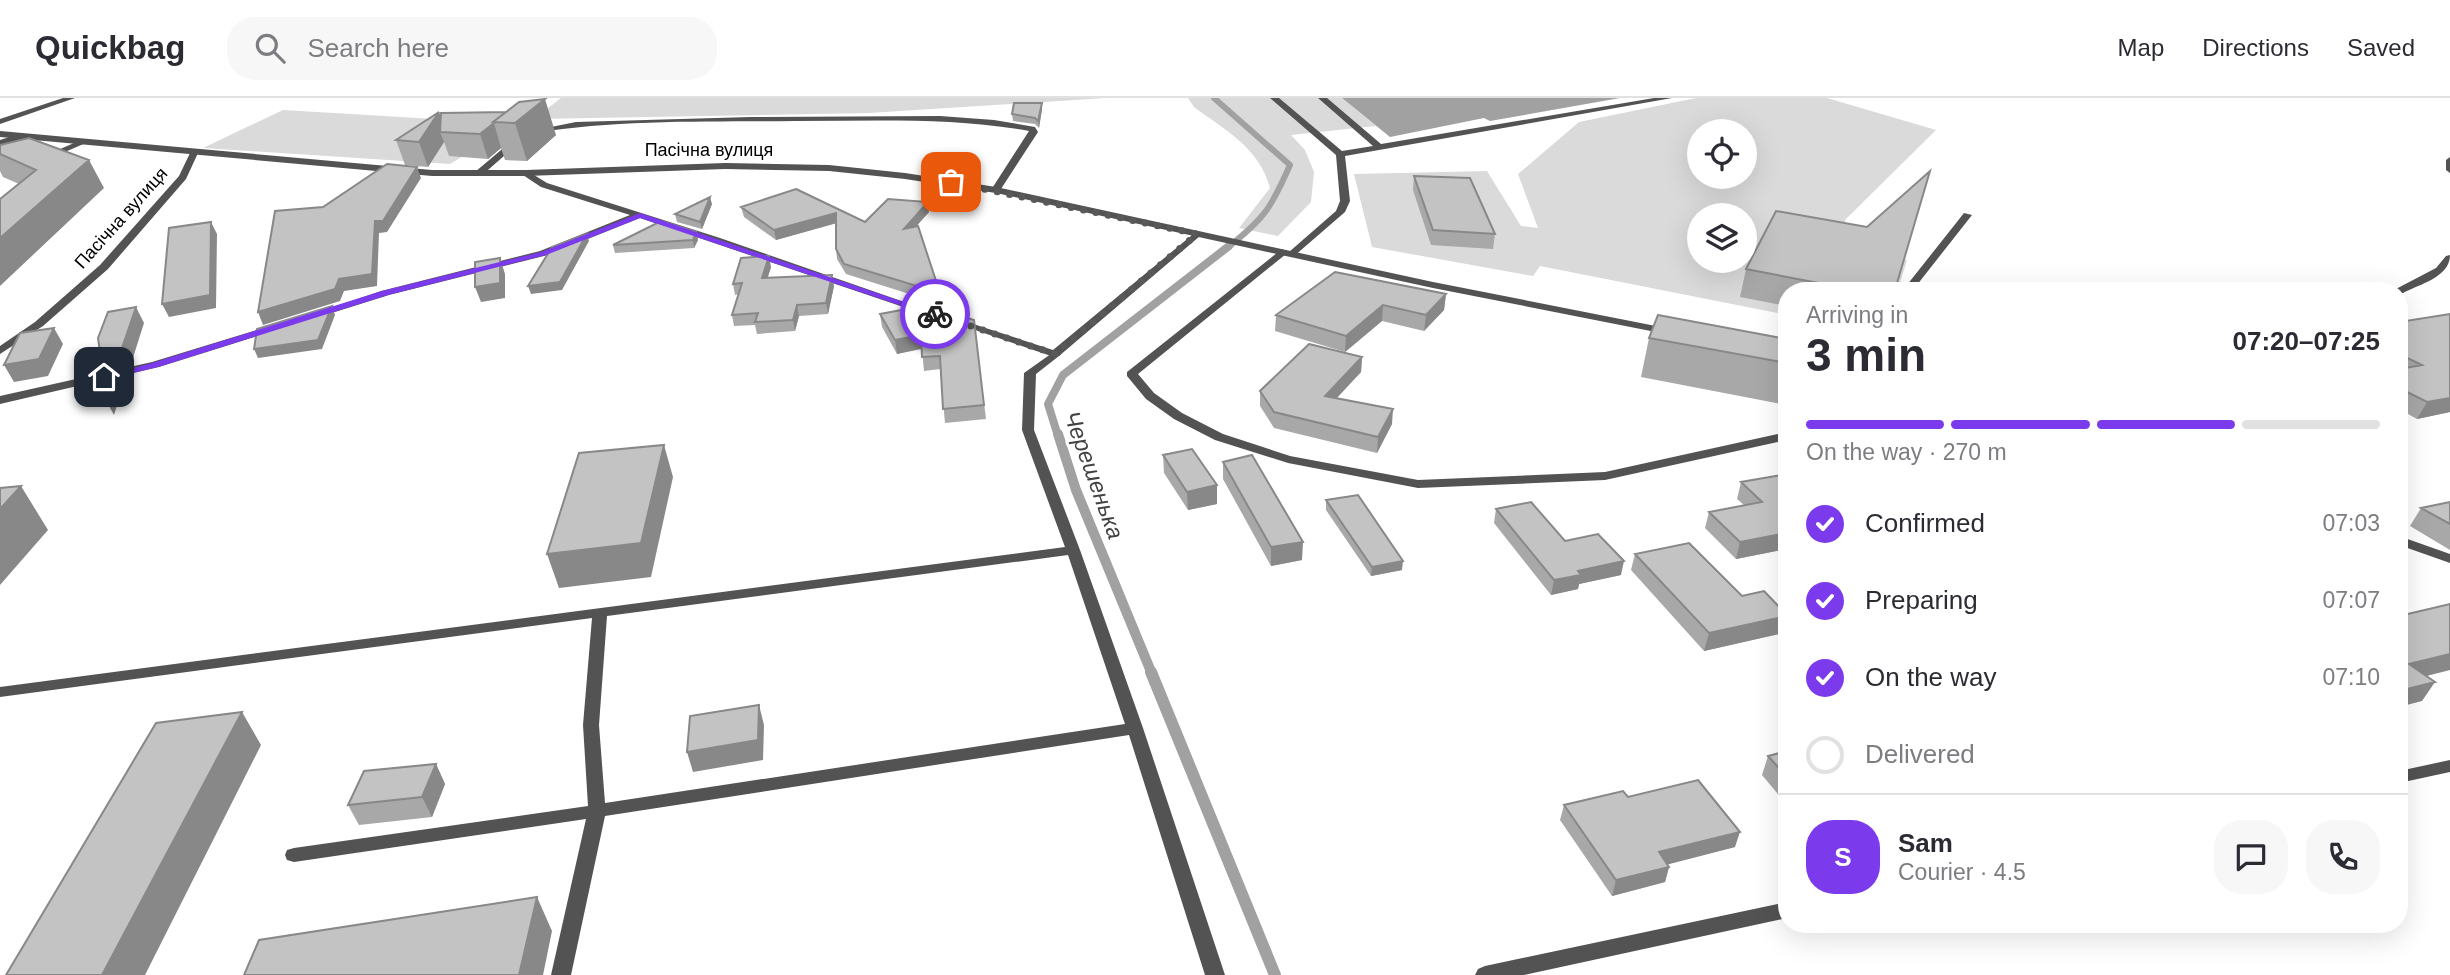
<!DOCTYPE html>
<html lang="en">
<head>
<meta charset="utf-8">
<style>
  body { margin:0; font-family:Arial,sans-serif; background:#f7f7f7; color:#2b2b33; height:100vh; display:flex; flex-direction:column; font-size:26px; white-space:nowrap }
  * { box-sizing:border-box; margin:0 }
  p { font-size:23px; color:#7c7c81 }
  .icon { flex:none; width:38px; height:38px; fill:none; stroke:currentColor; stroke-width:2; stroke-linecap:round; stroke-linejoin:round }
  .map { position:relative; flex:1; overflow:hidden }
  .sheet { position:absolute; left:1778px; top:184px; width:630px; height:651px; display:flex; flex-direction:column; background:#fff; border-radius:28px; box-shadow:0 7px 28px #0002 }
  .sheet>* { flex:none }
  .controls { position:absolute; left:1687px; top:21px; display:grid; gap:14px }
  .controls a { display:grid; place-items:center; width:70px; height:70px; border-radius:50%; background:#fff; box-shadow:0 7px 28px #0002; font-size:35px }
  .pin { position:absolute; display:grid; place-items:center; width:60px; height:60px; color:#fff; margin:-30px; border-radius:14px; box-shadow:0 4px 10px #0006 }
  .courier { position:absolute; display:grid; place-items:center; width:70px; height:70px; margin:-35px; border:5px solid #7c3aed; border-radius:50%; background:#fff; color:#222; box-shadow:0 2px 9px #0007 }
  .overview em { font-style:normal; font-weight:600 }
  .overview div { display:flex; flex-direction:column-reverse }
  .overview { display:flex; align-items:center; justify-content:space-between; height:119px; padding:0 28px }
  h1 { font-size:46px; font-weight:600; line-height:52px }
  .bar { display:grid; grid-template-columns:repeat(4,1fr); gap:10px 7px; align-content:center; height:84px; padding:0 28px }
  .bar i { height:9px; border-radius:5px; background:#e1e1e2 }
  .bar .selected { background:#7c3aed }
  .bar p { grid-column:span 4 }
  .line { display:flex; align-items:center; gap:18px; padding:0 28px; border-top:2px solid #e1e1e2 }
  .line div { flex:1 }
  .round { display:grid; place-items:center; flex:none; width:74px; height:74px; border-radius:28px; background:#f7f7f7 }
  ol { padding:0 28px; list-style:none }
  li { display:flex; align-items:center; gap:21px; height:77px }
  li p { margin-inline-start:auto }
  li .icon { padding:7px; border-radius:50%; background:#7c3aed; color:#fff; stroke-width:4 }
  li:last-child { color:#7c7c81 }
  li i { width:38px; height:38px; border:4px solid #e1e1e2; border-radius:50% }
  header { display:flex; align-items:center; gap:42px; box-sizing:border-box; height:98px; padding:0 35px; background:#fff; border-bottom:2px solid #e1e1e2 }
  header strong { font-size:33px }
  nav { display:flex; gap:38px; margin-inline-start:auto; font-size:24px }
  .search { width:490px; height:63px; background:#f7f7f7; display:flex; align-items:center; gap:18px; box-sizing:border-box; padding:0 24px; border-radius:28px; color:#7c7c81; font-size:26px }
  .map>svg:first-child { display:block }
  .green { fill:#dadada; fill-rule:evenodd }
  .water { fill:#a1a1a1 }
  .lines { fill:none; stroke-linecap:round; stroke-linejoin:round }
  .stream-far3 { stroke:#a1a1a1; stroke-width:6 }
  .stream-far2 { stroke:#a1a1a1; stroke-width:8 }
  .stream-far1 { stroke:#a1a1a1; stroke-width:10 }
  .stream { stroke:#a1a1a1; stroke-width:12 }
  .service { fill:#535353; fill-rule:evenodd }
  .minor { fill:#535353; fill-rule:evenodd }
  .tertiary { fill:#535353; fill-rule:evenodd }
  .wall { fill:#a8a8a8 }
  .shaded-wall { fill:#888 }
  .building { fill:#c3c3c3; stroke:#888; stroke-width:2 }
  .route { fill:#7c3aed }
  .done { stroke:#595959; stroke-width:7; stroke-dasharray:0 12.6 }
  .labels { text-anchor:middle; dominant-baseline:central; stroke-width:6; stroke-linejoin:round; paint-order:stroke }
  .far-street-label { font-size:18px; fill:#000; stroke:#fff }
  .water-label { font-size:23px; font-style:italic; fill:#424242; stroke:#fff }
</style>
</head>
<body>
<header>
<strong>Quickbag</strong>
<div class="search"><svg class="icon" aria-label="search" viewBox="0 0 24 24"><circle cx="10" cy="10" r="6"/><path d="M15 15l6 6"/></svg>Search here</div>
<nav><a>Map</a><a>Directions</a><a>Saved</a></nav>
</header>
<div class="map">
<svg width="2450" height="877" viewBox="0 0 2450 877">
  <rect width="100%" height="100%" fill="#fff"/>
  <path class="green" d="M561,0h544l-236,15 -335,6z
    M1188,0h154l34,28 -85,9 14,15 9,22 -3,30 -33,34 -39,-8 31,-40c-11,-41 -44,-57 -76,-81z
    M1696,0h131l109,32 -91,90c4,28 40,34 62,40l-9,30h-111v25l-247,-49 -7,10 -161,-29 -18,-73 133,-3 34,55 17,2 -20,-54 61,-52zM1699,33h46v46h-46zM1699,117h46v46h-46z
    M283,12l234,14 -67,40 -247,-16z"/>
  <path class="water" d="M1342,0h278l-130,23 -6,-3 -94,19z"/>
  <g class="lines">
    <path class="stream-far3" d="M1214,0l76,67c-19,43 -25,53 -63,83"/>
    <path class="stream-far2" d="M1058,338l-10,-32 15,-29 166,-129"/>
    <path class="stream-far1" d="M1058,336l18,56 76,184"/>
    <path class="stream" d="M1151,574l124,303"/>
    <path class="service" d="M63,0h12l-75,26v-5z
      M1270,0h9l63,53 31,-5 -55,-48h9l54,46 273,-46h18l-327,58 5,45 -5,11 -52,45 -5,-3 1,-2 47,-41 4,-10 -4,-46z
      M940,18l54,4 41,7 3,5 -39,60 -3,1 -5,-3 38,-59c-77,-14 -155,-10 -234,-10 -84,1 -177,-2 -260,12l-4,-2 45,-9 175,-5z
      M22,35l3,1v4l-25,8v-6z
      M514,41l7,2 -40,35h-6v-4z
      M81,42l7,2 -37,16 -7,-2z
      M1964,115l8,2 -59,75h-10z
      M1055,253l6,3 -2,2 -23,18 -2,56 46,120 63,178 82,247h-20l-76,-240 -524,81 -34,159h-20l35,-156 -292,43 -7,-2 -2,-5 2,-5 7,-2 294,-42 -5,-81 9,-107 -592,79v-10l1065,-140 -43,-117 2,-57zM1068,457l57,169 -520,79 -6,-78 8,-109z"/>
    <path class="minor" d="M191,53l7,2 -12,26 -78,90 -65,57 -43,28v-8l35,-24 65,-57 79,-89z
      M526,72l21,13 173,55 216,75 -5,3 -4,-1 -287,-97 -92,37 -159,40 -70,22 -4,1 -5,-3 71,-24 159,-40 90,-36 -89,-28 -18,-12v-4z
      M1197,133l3,1v4l-141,120h-8l-99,-34 1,-2h8l92,30z
      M1282,151l5,3 -1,2 -148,120 16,19 28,20 41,21 67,22 128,24 187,-8 182,-40v8l-182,40 -187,8 -130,-25 -73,-23 -41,-21 -28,-20 -19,-23v-4z
      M273,227l4,1v4l-118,37 -159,37v-8l152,-34z
      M2399,438l51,18v9l-51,-18z
      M2450,662v12l-51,11v-12z
      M1787,804v16l-263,57h-49l3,-6 7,-3z"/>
    <path class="tertiary" d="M0,33l432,39h94l199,-7 104,2 76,8 91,14 437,95 238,47 6,3 -6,3 -238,-47 -437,-95 -91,-14 -76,-8 -104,-2 -199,7h-94l-432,-39z
      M2450,59v16l-4,-3v-10z
      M2450,157c0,22 -30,29 -47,38l-4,1v-4h-5l42,-22 10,-12z"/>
  </g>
  <path class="wall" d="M1042,5v6l-3,19 -4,-4 -22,-3 -1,-7z
    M439,14l2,6 65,-6 50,23 -29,26 -22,-1 -4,-12 -13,11 -39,-3 -5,-14 -16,25 -23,-2 -9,-25z
    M0,47l104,43 -85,-4 -16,-7 -3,-6z
    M1414,78l81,58 -2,15 -62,-4 -18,-55z
    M712,106l-10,25 -25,-7 -2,-8z
    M741,109l124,15 64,-10 -13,14 24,67 1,11 -95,-30 -9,-15 -1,-10v-26l-60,17 -32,-23z
    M696,134l2,8 -4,8 -79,5 -2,-8z
    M771,169l-3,10 66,9 -6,28 -29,2 -4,15 -38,3 -2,-9 -21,1 -2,-11 7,-21 -4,1 -2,-11z
    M1746,171l149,21h-108v16l-47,-9z
    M1446,196l-2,16 -20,21 -42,-10 -37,31 -70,-21 1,-16z
    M880,216l94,6 12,99 -41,4 -5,-54 -16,2 -2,-22 -25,5 -15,-27z
    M2450,216v98l-33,7 -18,-10v-87z
    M1649,240l138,1v66l-146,-28z
    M1362,259l-1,15 -25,26 56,26 -15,29 -103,-25 -14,-22v-15z
    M1163,357l54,49 -29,6 -24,-37z
    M1223,364l79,98 -31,6 -48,-87z
    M1787,376v75l-51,10 -31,-31 4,-16 35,-7 -7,-6 4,-17z
    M1326,402l76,70 -31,6 -45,-66z
    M2450,404v48l-40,-24 11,-18z
    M1496,411l69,32 56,34 -42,9 -1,5 -27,6 -57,-72z
    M1635,456l107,42 41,37 -79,18 -73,-81z
    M1787,653v54l-25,-30 6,-19z
    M436,666l9,20 -13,33 -73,8 -11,-20z
    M1628,699l107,50 -67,17 1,3 -4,15 -53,14 -52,-76 4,-15z"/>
  <path class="shaded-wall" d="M545,1l11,36 -29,26 -12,-38z
    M1042,5v6l-3,19 -1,-7z
    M439,14l7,20h-6l4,10 -16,25 -9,-25z
    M494,25l7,25 -13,11 -8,-25z
    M89,62l15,28 -104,98v-48z
    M417,69l4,11 -34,54 -8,1 -2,53 -33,5 -4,10 -77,24 -5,-13 81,-33 36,-58z
    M710,99l2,7 -10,25 -2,-7z
    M928,104l1,10 -24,27 -1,-10z
    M836,115l1,10 -61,17 -2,-10z
    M211,124l6,12 -1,74 -47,9 -7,-13z
    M696,134l2,8 -4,8 -1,-8z
    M587,136l2,7 -27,49 -31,4 -3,-8z
    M769,158l2,11 -7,21 -2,-10z
    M500,160l5,16v24l-24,4 -6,-15z
    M832,177l2,11 -6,28 -2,-11z
    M1446,196l-2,16 -20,21 2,-16z
    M797,207l2,11 -4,15 -2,-11z
    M1383,207l-1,16 -37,31 1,-16z
    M332,208l3,9 -13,34 -64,9 -4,-9z
    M136,209l8,16 -13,41 -22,5 -9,-17z
    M54,230l9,16 -15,32 -34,6 -10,-17z
    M921,237l2,13 -26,6 -2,-14z
    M1362,259l-1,15 -37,40 1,-16z
    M122,271l4,8 -12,38 -5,-9z
    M2450,300v14l-33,7 10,-17z
    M1393,311l-1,15 -15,29 1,-16z
    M664,347l9,32 -22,100 -92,11 -12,-34z
    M1217,387v19l-29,6 -1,-18z
    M21,388l27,44 -48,55v-76z
    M1787,435v16l-51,10 4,-17z
    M1303,444l-1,18 -31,6v-19z
    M1403,463l-1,9 -31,6 1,-9z
    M1624,463l-3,14 -42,9 -1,5 -27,6 3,-15 24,-9z
    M1787,518v5l-4,12 -79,18 5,-18z
    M2450,556v16l-51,13 10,-19z
    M2435,584l-13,19 -23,6v-16z
    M759,607l5,20 -1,35 -70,12 -6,-20z
    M242,614l19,33 -116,230h-43z
    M436,666l9,20 -13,33 -10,-20z
    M1740,734l-5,15 -81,21 5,-16z
    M1669,769l-4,15 -53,14 4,-16z
    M537,799l15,34 -9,44h-24z"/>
  <path class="building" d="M545,1l-30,24 -22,-1 26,-20z
    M1014,5h28l-4,18 -3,-3 -23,-4z
    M439,14l-20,30 -23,-2z
    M506,14l-13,10 1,1 -14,11 -40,-2 1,-19z
    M29,40l60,22 -89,78v-39l36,-29 -36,-16v-9z
    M387,66l30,3 -34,54h-8l-3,53 -33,5 -4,10 -77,23 17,-101 48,-4z
    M1930,73l-35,119h-40l-109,-21 30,-58 91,16z
    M1414,78l56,2 25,56 -62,-4z
    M796,91l69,33 23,-23 40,3 -24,27 14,-3 22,67 -96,-29 -8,-15v-36l-62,17 -33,-23z
    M710,99l-10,25 -25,-8z
    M661,123l35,11 -3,8 -80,5z
    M211,124l-1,73 -48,9 7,-76z
    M587,136l-27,48 -32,4 24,-39z
    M769,158l-7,22 70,-3 -6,28 -29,2 -4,15 -38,2 3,-9 -26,2 10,-32 -9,1 8,-26z
    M500,160v25l-25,4v-25z
    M1335,174l111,22 -20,21 -43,-10 -37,31 -70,-21z
    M928,207l46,15 10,85 -41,4 -3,-53 -18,1 -1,-22 -26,5 -15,-26z
    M332,208l-14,34 -64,9 3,-20z
    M136,209l-14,41 -22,4 -2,-14 10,-26z
    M2450,216v84l-23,4 -28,-14v-19l23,-4 -23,-11v-32z
    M1658,217l129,24v24l-138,-25z
    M54,230l-15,31 -35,6 16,-32z
    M1309,246l53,13 -37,39 68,13 -15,28 -104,-25 -14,-21z
    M122,271l-13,37 -4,-33z
    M664,347l-23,98 -94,11 32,-101z
    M1192,351l25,36 -30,7 -24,-37z
    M1252,357l51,87 -32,5 -48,-85z
    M1787,376v59l-47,9 -31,-30 53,-10 -21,-20z
    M21,388l-21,23v-21z
    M1358,397l45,66 -31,6 -46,-67z
    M1531,404l34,39 33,-7 26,27 -46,10 3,4 -27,5 -58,-71z
    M2450,404v22l-29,-16z
    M1689,445l53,53 22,-5 23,24v1l-78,17 -74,-79z
    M2450,506v50l-41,10 26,18 -36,9v-75z
    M759,607l-1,35 -71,12 3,-36z
    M242,614l-140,263h-96l150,-252z
    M1787,653v26l-19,-21z
    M436,666l-14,33 -74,8 16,-34z
    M1698,682l42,52 -81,20 10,15 -53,13 -52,-75 59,-14 5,6z
    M537,799l-18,78h-275l15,-35z"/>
  <path class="route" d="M640,115l299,101 -7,2 -292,-98 -94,37 -158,40 -230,72 -54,13 -5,-3 53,-14 230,-72 159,-39z"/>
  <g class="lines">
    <path class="done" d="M935,216l120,40 142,-120 -246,-52"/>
  </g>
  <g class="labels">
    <g class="far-street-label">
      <text x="709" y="52">Пасічна вулиця</text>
      <text transform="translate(121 120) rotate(-48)">Пасічна вулиця</text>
    </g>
    <g class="water-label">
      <text transform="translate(1094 377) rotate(70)">Черешенька</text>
    </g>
  </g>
</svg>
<div class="controls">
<a><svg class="icon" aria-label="locate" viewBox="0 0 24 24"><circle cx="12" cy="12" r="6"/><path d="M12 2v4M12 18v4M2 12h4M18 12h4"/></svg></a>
<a><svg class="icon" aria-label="layers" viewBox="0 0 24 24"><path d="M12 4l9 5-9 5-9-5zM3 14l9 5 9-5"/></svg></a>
</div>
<div class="pin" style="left:951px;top:84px;background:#ea580c"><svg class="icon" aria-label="bag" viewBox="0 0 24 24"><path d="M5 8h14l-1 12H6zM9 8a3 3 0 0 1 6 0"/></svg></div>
<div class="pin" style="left:104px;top:279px;background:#1f2937"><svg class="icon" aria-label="home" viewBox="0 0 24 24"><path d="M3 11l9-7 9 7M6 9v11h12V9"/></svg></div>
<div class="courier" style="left:935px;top:216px"><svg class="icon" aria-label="bike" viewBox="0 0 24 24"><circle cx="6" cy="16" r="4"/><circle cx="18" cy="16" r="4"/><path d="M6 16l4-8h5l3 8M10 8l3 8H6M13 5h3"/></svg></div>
<section class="sheet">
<div class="overview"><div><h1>3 min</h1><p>Arriving in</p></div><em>07:20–07:25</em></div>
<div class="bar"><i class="selected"></i><i class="selected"></i><i class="selected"></i><i></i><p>On the way · 270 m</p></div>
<ol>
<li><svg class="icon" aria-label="check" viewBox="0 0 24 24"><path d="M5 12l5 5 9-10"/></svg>Confirmed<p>07:03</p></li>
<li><svg class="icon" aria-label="check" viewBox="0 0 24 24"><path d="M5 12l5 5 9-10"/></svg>Preparing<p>07:07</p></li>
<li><svg class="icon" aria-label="check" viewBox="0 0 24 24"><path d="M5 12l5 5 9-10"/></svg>On the way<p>07:10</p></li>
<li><i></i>Delivered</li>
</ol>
<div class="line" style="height:126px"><b class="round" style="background:#7c3aed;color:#fff">S</b><div><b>Sam</b><p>Courier · 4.5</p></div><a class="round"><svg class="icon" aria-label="chat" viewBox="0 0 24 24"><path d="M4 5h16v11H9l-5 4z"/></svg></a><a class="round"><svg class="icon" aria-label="phone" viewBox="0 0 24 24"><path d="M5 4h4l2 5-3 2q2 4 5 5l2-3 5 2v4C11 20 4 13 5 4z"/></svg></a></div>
</section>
</div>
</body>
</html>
